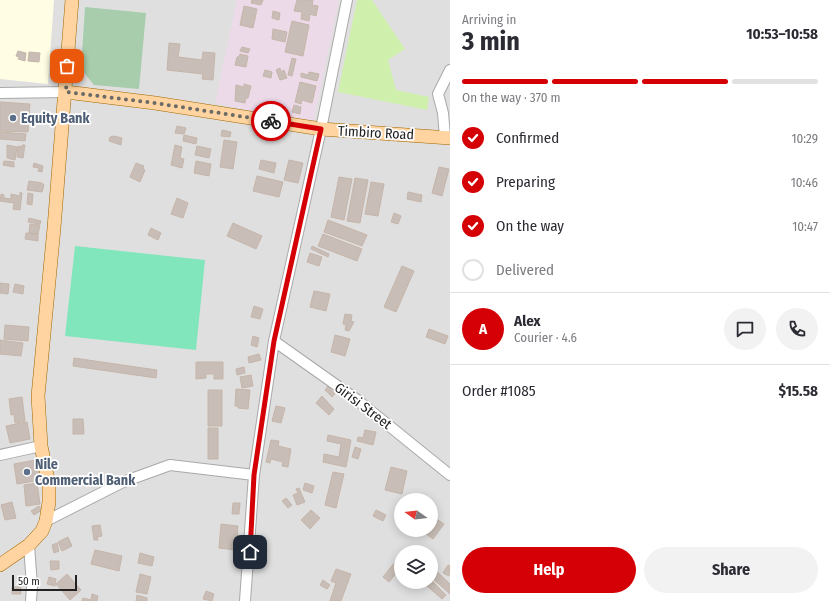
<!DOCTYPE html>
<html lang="en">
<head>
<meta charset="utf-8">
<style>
  body { margin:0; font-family:"Fira Sans Condensed",sans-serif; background:#f2f2f3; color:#2b2b33; height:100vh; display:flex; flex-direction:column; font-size:15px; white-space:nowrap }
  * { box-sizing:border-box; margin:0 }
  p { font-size:13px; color:#7c7c81 }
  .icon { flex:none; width:22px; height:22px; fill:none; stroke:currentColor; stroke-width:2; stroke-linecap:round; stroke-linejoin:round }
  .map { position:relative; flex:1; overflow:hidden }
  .sheet { display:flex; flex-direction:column; background:#fff; width:380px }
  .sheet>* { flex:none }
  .needle { width:26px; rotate:284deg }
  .controls { position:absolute; left:394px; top:493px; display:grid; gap:8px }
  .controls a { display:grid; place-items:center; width:44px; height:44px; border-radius:50%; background:#fff; box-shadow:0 2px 10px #0003; font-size:20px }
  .scale { position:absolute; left:12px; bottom:10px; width:65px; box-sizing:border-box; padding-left:4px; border:2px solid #222; border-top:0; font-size:11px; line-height:14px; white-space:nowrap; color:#222; -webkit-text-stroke:3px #fff; paint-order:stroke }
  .pin { position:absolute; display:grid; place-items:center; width:34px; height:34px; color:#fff; margin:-17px; border-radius:8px; box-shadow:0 2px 6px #0006 }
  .courier { position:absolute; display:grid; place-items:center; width:40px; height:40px; margin:-20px; border:3px solid #d40006; border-radius:50%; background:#fff; color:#222; box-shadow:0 1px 5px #0007 }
  .overview em { font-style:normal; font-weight:700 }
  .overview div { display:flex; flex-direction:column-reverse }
  .overview { display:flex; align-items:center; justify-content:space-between; height:68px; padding:0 12px }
  h1 { font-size:26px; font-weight:700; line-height:30px }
  .bar { display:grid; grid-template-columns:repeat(4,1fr); gap:6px 4px; align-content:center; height:48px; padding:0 12px }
  .bar i { height:5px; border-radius:3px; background:#e1e1e2 }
  .bar .active { background:#d40006 }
  .bar p { grid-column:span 4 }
  .line { display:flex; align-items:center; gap:10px; padding:0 12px; border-top:1px solid #e1e1e2 }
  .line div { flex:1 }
  .round { display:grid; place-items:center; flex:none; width:42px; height:42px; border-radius:21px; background:#f2f2f3 }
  ol { padding:0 12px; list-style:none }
  li { display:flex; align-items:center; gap:12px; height:44px }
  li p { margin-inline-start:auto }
  li .icon { padding:4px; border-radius:50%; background:#d40006; color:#fff; stroke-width:4 }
  li:last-child { color:#7c7c81 }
  li i { width:22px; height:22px; border:2px solid #e1e1e2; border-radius:50% }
  .primary-button { display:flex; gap:8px; margin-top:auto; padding:8px 12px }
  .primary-button a { flex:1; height:46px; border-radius:24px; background:#d40006; color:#fff; font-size:16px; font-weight:700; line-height:46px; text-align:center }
  .primary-button a+a { background:#f2f2f3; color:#2b2b33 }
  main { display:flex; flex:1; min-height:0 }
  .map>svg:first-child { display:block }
  .residential { fill:#e0dfdf; fill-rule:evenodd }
  .industrial { fill:#ecdae9 }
  .education { fill:#fffee5 }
  .grass { fill:#cfefac }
  .cemetery { fill:#a8cdac }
  .pitch { fill:#82e6bd }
  .building { fill:#c8beb7; stroke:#c6b5a9 }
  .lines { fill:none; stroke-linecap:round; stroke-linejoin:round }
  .minor-casing { stroke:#a9a9a9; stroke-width:12 }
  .major-casing { stroke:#a06700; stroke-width:14 }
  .minor { stroke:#fff; stroke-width:10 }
  .major { stroke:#ffd4a1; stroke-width:13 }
  .done { stroke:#6b6a67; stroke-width:4; stroke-dasharray:0 7.2 }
  .route { stroke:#d40006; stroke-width:5 }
  .service-dot { fill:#5c6f8a; stroke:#fff; stroke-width:1.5 }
  .labels { text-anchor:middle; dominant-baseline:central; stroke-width:3.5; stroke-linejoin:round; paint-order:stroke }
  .service-label { font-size:14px; font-weight:bold; fill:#4e5e75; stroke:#fff; text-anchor:start }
  .street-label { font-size:14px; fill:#222; stroke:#fff }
</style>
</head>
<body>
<main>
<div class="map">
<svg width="450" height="601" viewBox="0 0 450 601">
  <rect width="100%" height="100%" fill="#f3efe8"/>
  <path class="residential" d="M0,0h450v601h-450zM401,500h30v30h-30zM401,552h30v30h-30z"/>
  <path class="industrial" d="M237,0h102l-26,124 -98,-21z"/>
  <path class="education" d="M0,0h54l-6,84 -48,-5z"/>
  <path class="grass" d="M357,0h15l33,49 -17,11 8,30 33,7 -2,13 -89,-18z"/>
  <path class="cemetery" d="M85,7l61,6 -7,76 -45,-4 -13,-16z"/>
  <path class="pitch" d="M75,246l130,14 -9,90 -131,-14z"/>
  <path class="building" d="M252,0h11l-2,5 -10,-2z
    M297,0h16l-1,5 6,1 -2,10 -6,-2 -1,7 -8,-2 1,-7 -8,-1z
    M244,6l13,3 -4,19 -13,-3z
    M273,11l7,2 -1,7 -7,-2z
    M292,21l17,4 -6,31 -18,-4z
    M273,29l14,3 -2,10 -13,-3z
    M169,43l11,1 -2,13 24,3 1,-8 12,1 -2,27 -11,-1 1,-5 -36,-4z
    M242,47l8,2 -2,4 -8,-2z
    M18,51l8,2 -1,8 -7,-2 1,-2 -3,-1z
    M29,52l11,1 -1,9 -11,-1z
    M240,54l8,2 -2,11 -11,-2 2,-8h2z
    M292,58l4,1 -4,17 -4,-1z
    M280,68l1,4 3,-2 3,8 -7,2 -4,-10z
    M265,70l7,2 -1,6 -8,-2z
    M309,72l10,2 -2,7 -16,-4v-4l7,2z
    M300,82l16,4 -4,17 -10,-3 -1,4 -6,-2z
    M244,84l7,2 -3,12h-2l-1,5 -10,-2 1,-16 8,2z
    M0,102l30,2 -2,28 -28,-1z
    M294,105l7,2 -1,7 -8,-2z
    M177,126l9,2 -2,6 -9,-1z
    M222,130l9,2 -1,5 -9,-1z
    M0,132l26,2 -1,7 -25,-2z
    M184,135l13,3 -1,6 -13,-3z
    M114,136l8,2 -1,7 -12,-4 1,-4z
    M224,140l13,2 -4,27 -13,-2z
    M7,145l10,2 -2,13 -8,-2z
    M22,145h3l-2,13 -6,-1 1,-11 4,1z
    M175,145l7,2 -2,11 4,1 -2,9 -11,-3z
    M197,146l14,3 -2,9 -14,-3z
    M261,160l15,3 -2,10 -15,-4z
    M289,160l14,3 -5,20 -14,-3z
    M4,161l10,1v5l-11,-2z
    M196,161l15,3 -2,12 -15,-3z
    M34,163l9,3 -1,6 -4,-1 1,-3 -6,-1z
    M136,163l8,3 -1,3 2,1 -5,12 -10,-5z
    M439,167l10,2 -7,27 -10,-3z
    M257,176l26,6 -4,15 -26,-6z
    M339,177l13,2 -8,41 -13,-3z
    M355,178l13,2 -8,43 -13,-2z
    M29,181l13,2 2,2 -2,7 -15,-2z
    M371,182l13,2 -6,32 -13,-2z
    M20,192l2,1 -2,17 -7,-1 1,-6 -14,-2 1,-7 3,1v3l7,1v-5l9,2z
    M408,192l14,3 -1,7 -14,-3z
    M28,193l5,1 -1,11 -5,-1z
    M177,198l11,5 -5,15 -12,-4z
    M394,213l7,3 -3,8 -7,-2z
    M29,218l12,3 -1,3 -12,-2z
    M328,220l39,15 -5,11 -38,-14z
    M233,223l29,13 -6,13 -29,-13z
    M30,224l10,1 -2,9 -9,-1z
    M151,228l10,5 -3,7 -10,-5z
    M26,233l12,1v7l-13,-2z
    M323,234l39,15 -5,12 -39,-15z
    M312,246l17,8 -1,3 -17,-8z
    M310,253l12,4 -3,9 -12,-4z
    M402,266l12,5 -18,41 -12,-5z
    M0,283l9,1 -1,10 -8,-1z
    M15,284l9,2 -1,8 -10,-2z
    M314,291l16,3 -4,17 -16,-4z
    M254,306l9,3 -3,10 -9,-2z
    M345,314l7,1 -1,6 3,1 -5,9 -4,-1 1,-5 -3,-1z
    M5,325l24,2 -1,14 -24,-2z
    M429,329l19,7 -3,8 -19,-7z
    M335,335l15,4 -5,17 -14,-4z
    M253,336l6,2 -2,9 -6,-2z
    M0,340l23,3 -2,13 -21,-2z
    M259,354l2,6 -12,3 -1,-6z
    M74,358l83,12 -1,8 -83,-12z
    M196,362h27v17h-9v-5h-8v4l-10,1z
    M244,367l1,6 -8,2 -1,-6z
    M251,375l2,11 -11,2 -2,-11z
    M328,386l7,8 -3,3 -7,-7z
    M236,389l14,1 -2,19 -10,-1v-2h-3z
    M208,390h14v36h-14z
    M322,396l12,13 -5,6 -13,-12z
    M22,397l3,24 -10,2 -1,-9 -3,1 -2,-16z
    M276,406l9,2 -4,15 -9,-2z
    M73,419h10l1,15h-11z
    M27,422l3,17 -20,4 -4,-17z
    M208,428h10v31h-10z
    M365,430l11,2 -3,13 -16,-4 1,-4 5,1z
    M328,435l23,5 -5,27 -23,-5 1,-8 15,3 2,-13 -14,-3z
    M271,440l8,1 -1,5 13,3 -3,18 -6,-1 1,-4 -12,-3 -1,4 -4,-1z
    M355,447l6,2 -3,10 -6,-2z
    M36,460l4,20 -23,4 -3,-20z
    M391,467l16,4 -5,23 -17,-4z
    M333,472l11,2 -8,34 -11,-3z
    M37,483l3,21 -14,2 -2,-21z
    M305,483l9,3 -2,7 -9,-3z
    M299,488l6,14 -8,3 -4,-10 5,-2 -2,-4z
    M286,498l6,7 -4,3 -6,-7z
    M12,502l4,16 -11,2 -4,-15z
    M233,503h7l-1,11h-7z
    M39,506l3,4 -8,5 -3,-4z
    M311,510l9,8 -10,11 -9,-9z
    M376,510l10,5 -3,6 -10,-5z
    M432,516l12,8 -11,15 -11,-8 9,-1z
    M221,524l17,2 -2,24 -17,-2z
    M100,525l2,11 -5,1 1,3h-4l-2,-14z
    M68,537l4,9 -10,5 -4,-9z
    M57,543l2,8 -5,2 -2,-8z
    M95,550l27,6 -3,15 -28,-7z
    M140,553l14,4 -2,9 -14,-3z
    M50,561h9v8l-8,1z
    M395,562l6,5 -12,15 -6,-5z
    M448,565l2,1 -1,10 -6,-3z
    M431,566l19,18v10l-19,-17z
    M336,569l15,5 -10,27h-11l6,-18 -5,-2z
    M67,574l14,16 -11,10 -14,-16z
    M140,574l11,3 -4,17 -11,-2z
    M49,577l7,2 -1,7 -8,-2z
    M323,580l7,5 -3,4 -7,-4z
    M432,581l14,14 -4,4 -15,-13z
    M12,587h9v7h-9z
    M206,591l8,3 -2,7 -9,-2z
    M92,594l6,2 -1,5h-15l1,-3 8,2z
    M137,595l10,3v3h-11z"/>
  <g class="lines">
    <defs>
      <path id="minor" d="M0,93l66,-1
        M445,137l-2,-24 -5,-19 12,-24
        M274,341l82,58 94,76
        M0,455l41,-9
        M46,521l77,-39 47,-17 84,10
        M29,545l3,41 -1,15
        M245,601l9,-126 20,-134 47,-212 26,-129"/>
      <path id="major" d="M66,92l89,11 166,26 129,9
        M0,565l29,-20 13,-14 4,-10 3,-19v-17l-8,-39 -3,-50 16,-168 18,-228"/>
    </defs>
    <use href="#minor" class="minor-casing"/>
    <use href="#major" class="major-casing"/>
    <use href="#minor" class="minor"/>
    <use href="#major" class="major"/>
  </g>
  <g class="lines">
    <path class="done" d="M67,66l-1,26 89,11 116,18"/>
    <path class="route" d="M250,552l4,-77 20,-134 47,-212 -50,-8"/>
  </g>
  <g class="service-dot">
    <circle cx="13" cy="118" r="4"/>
    <circle cx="27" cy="472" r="4"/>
  </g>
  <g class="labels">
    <g class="service-label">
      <text x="21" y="118">Equity Bank</text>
      <text x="35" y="464">Nile<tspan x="35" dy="16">Commercial Bank</tspan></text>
    </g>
    <g class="street-label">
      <text transform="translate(376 133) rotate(3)">Timbiro Road</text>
      <text transform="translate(363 406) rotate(37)">Girisi Street</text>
    </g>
  </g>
</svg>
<div class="controls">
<a><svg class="needle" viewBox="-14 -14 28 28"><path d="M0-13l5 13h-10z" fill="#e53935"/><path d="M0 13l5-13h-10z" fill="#7c7c81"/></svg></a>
<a><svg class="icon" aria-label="layers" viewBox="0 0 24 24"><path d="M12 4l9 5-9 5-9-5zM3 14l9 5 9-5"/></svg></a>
</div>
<div class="scale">50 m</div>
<div class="pin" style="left:67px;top:66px;background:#ea580c"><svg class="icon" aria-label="bag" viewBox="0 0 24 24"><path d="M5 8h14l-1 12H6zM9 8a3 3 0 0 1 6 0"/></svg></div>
<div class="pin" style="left:250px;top:552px;background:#1f2937"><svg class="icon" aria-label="home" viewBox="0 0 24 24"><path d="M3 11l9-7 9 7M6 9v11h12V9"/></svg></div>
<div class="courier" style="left:271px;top:121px"><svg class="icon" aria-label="bike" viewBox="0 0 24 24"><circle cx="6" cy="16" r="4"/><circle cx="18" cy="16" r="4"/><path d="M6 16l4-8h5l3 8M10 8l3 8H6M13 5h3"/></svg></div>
</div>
<section class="sheet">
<div class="overview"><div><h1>3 min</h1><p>Arriving in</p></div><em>10:53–10:58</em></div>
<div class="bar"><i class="active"></i><i class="active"></i><i class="active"></i><i></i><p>On the way · 370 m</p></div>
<ol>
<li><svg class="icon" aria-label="check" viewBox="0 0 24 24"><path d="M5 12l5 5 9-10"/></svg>Confirmed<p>10:29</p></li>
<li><svg class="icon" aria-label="check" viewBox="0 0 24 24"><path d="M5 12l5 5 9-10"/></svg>Preparing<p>10:46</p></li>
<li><svg class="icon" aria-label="check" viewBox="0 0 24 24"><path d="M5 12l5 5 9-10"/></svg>On the way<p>10:47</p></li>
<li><i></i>Delivered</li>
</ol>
<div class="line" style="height:72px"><b class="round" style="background:#d40006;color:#fff">A</b><div><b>Alex</b><p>Courier · 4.6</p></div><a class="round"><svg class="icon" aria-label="chat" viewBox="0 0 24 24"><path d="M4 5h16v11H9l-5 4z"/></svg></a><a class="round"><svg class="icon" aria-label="phone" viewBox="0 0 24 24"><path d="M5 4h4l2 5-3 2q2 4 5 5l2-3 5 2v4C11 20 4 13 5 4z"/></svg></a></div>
<div class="line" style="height:52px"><div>Order #1085</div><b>$15.58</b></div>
<div class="primary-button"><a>Help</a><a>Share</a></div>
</section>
</main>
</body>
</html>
